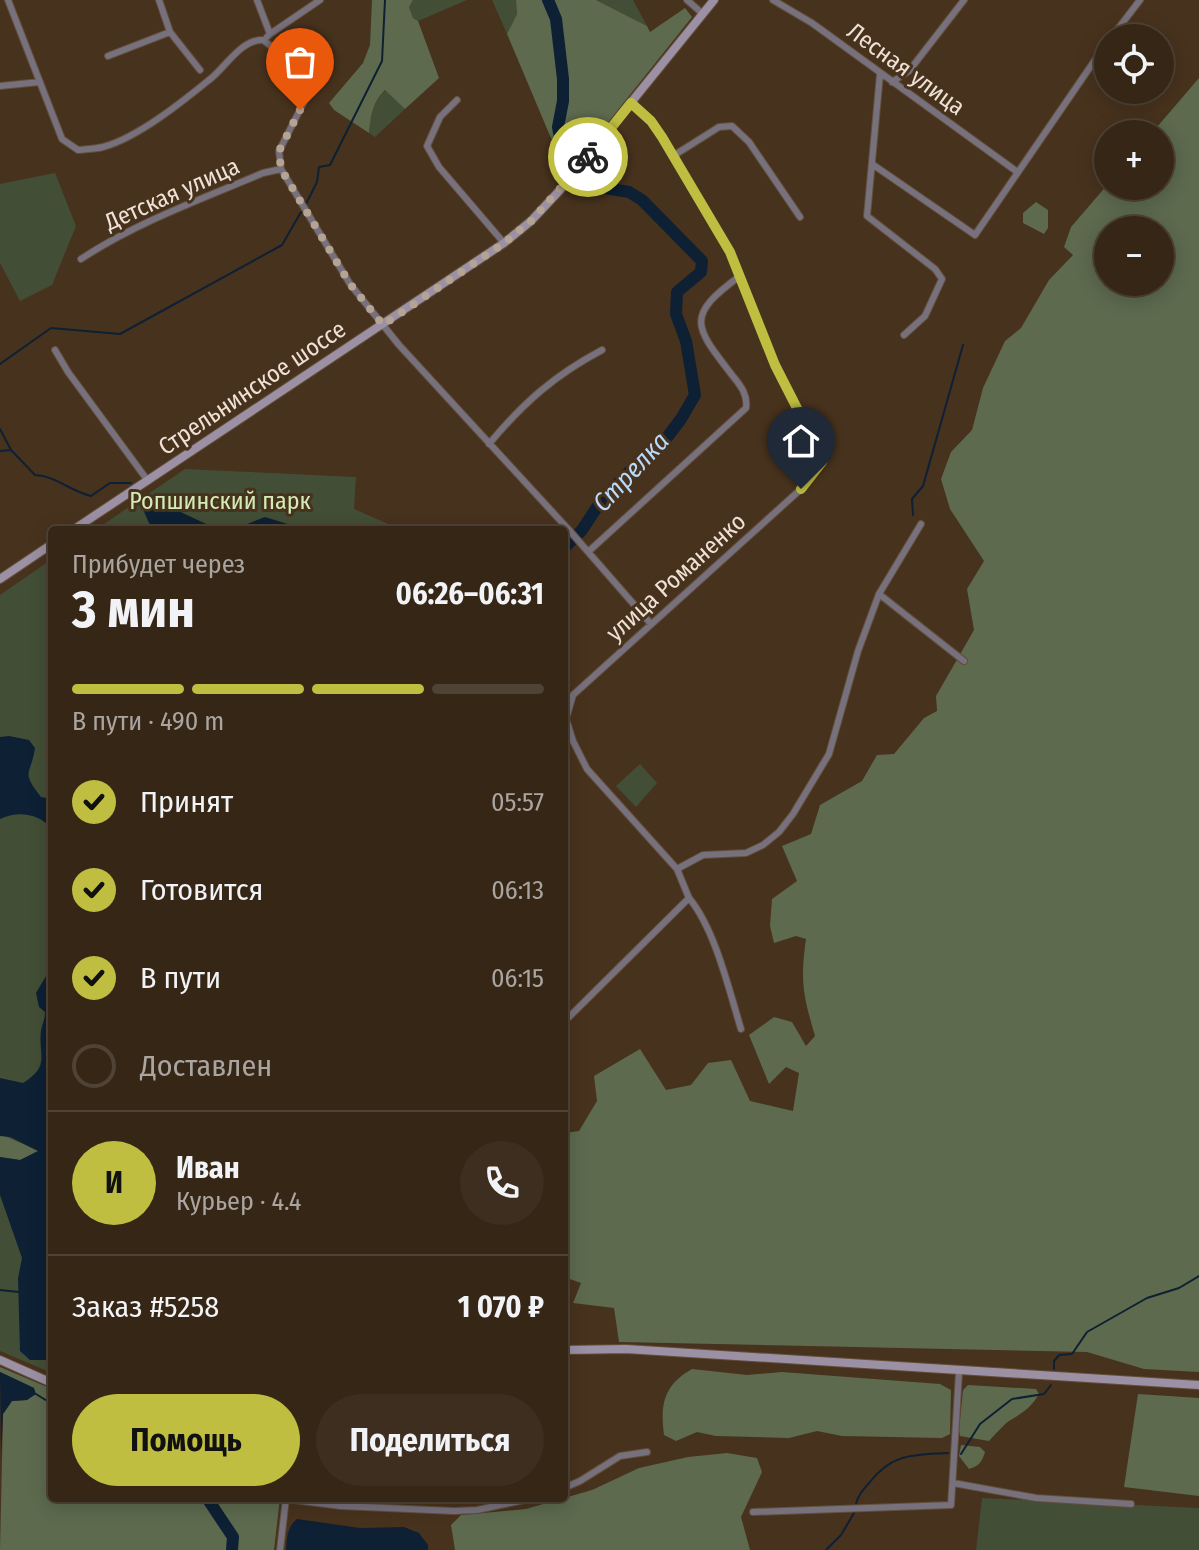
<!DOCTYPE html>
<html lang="ru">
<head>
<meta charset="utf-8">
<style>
  body { margin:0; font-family:"Fira Sans Condensed",sans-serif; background:#3d2e1f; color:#f1f3f6; height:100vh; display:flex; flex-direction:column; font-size:30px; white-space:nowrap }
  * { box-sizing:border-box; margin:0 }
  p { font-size:26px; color:#aaa5a1 }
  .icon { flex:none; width:44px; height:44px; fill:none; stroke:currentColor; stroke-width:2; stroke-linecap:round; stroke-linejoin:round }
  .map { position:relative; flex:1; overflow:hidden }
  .drawer { position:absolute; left:48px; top:526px; width:520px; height:976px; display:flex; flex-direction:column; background:#352616; border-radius:8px; box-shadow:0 4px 20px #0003,0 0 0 2px #4f4335 }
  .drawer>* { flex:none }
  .buttons { position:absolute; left:1094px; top:24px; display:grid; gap:16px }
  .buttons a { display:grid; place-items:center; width:80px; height:80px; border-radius:50%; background:#352616; box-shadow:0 4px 20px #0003,0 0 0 2px #4f4335; font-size:40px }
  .pin { position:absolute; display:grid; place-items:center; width:68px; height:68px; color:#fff; margin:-82px -34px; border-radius:50% 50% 50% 0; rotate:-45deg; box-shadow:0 0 8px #0007 }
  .pin .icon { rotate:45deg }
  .courier { position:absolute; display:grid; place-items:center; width:80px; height:80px; margin:-40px; border:6px solid #bfbe41; border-radius:50%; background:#fff; color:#222; box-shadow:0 2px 10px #0007 }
  .head em { font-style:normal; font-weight:700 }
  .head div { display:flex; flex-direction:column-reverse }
  .head { display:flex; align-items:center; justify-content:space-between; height:136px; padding:0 24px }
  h1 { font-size:52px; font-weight:700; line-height:60px }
  .bar { display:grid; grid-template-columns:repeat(4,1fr); gap:12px 8px; align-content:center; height:96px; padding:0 24px }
  .bar i { height:10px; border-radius:6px; background:#4f4335 }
  .bar .active { background:#bfbe41 }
  .bar p { grid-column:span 4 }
  .line { display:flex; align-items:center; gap:20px; padding:0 24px; border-top:2px solid #4f4335 }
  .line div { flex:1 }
  .round { display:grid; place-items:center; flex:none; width:84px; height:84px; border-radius:42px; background:#3d2e1f }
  ol { padding:0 24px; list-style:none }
  li { display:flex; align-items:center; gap:24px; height:88px }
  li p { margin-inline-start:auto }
  li .icon { padding:8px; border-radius:50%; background:#bfbe41; color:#111; stroke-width:4 }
  li:last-child { color:#aaa5a1 }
  li i { width:44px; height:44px; border:4px solid #4f4335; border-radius:50% }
  .primary-button { display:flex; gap:16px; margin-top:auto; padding:16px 24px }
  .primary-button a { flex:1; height:92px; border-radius:48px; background:#bfbe41; color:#111; font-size:32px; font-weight:700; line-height:92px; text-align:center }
  .primary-button a+a { background:#3d2e1f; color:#f1f3f6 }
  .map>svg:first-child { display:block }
  .green { fill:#434e36 }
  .forest { fill:#5d6a4e; fill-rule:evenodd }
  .water { fill:#0d2034 }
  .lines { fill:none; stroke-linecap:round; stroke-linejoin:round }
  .stream { stroke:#0d2034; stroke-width:2 }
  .river { stroke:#0d2034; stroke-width:12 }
  .street-casing { stroke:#624e3a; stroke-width:8 }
  .secondary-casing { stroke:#624e3a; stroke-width:10 }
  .street { stroke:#77707d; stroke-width:6 }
  .secondary { stroke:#9c90a4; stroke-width:8 }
  .done { stroke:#b4a495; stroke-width:8; stroke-dasharray:0 14.4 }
  .route { stroke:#bfbe41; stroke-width:10 }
  .labels { text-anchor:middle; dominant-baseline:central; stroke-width:6; stroke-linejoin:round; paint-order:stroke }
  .street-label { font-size:24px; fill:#efe1d5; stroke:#47321d }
  .park-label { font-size:24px; fill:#d3ecb6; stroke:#47321d }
  .water-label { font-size:26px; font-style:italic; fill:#b9d9fd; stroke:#47321d }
</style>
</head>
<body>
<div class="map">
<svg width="1199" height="1550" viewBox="0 0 1199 1550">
  <rect width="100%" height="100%" fill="#47321d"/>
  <path class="green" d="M413,0h54l-49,21 -5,-3 -4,-11z
    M492,0h24l1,14 -10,20z
    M596,0h37l14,26z
    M386,90l19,19 -30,28 -6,-4c2,-18 3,-30 17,-43z
    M55,173l21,53 -24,59 -32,16 -20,-38v-79z
    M185,469l171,8 -2,32 48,21h-307z
    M52,559v814l-52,-22v-756z
    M640,764l17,19 -21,24 -20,-21z
    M982,1498l217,10v42h-223z"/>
  <path class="forest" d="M372,0h41l-4,7 4,11 5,3 21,57 -34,31 -20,-19c-13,13 -14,26 -16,43l-35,-23 -5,-7 34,-40 7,-18z
    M516,0h80l51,26 3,6 35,-24 7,9 -106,133 -22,19 -57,-135 10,-20z
    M1199,78v1294l-55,-3 -57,-17 -468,-10 -5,-34 -41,-5 8,-20 -17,-6v-144l15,-2 18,-30 -3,-25 46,-27 26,41 25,-5 17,-22 23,-3 19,41 43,10 6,-38 -13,-6 -17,17 -20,-49 25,-18 18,5 14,24 9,-10c-12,-41 -15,-55 -9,-97l-10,-3 -22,7 -4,-17 2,-27 25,-18 -15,-35 29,-12 9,-29 42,-24 15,-26 17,-1 30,-36 13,-7 -1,-15 38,-66 -7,-41 17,-28 -34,-52 -9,-30 10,-27 21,-22 11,-42 22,-47 16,-13 28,-48 24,-25 -9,-8 7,-20 37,-43 52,2v-52h-9zM1108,230h52v52h-52z
    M1036,202l12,8v18l-4,6 -21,-11v-10z
    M2,1135l37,16 -19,9 -20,-3v-21z
    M0,1367l52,22v109h228l-6,52h-274l3,-136 9,-13 15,-1 7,-12 -34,-16z
    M692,1369l55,6 35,-3 158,12 11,6 -1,44 -8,4 -100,-2 -25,-5 -28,7 -73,-2 -19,-4 -21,9 -12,-6c-4,-31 0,-50 28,-66z
    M968,1385l68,4 3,5c-8,14 -17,19 -30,27 -7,5 -14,14 -20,20l-29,-5 -1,-6 4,-40z
    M1138,1394l61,4v98l-75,-9z
    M961,1445l19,2 5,5c-3,10 -6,14 -16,17l-10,-13z
    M727,1453l30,5 5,14 -21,45 9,33h-295l-4,-25 10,-10 65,-6 66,-19 47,-22 49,-11z"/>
  <path class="water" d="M153,499l66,31h-67l-10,-23 3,-7z
    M265,517l42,13h-75z
    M9,736l20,4 6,8c-4,28 -15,22 6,49l11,2v30c-12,-15 -34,-19 -52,-10v-82z
    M52,966v394h-22l-10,-9 -2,-73 4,-20 -22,-63v-38l20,3 18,-9 -28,-14 -10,-1v-58l23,5c28,-17 15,-28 18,-52 1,-7 4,-11 4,-19l-6,-5 -3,-14z
    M0,1372l34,16 2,6 -9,6 -15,1 -9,13 -2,42z
    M297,1519l63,9 44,-1 15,6 9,12v5h-142c1,-12 1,-23 11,-31z"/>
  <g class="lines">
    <path class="stream" d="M305,206l12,-24 2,-15 11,-2 52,-104 3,-61
      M0,364l51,-36 69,6 162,-89 19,-33
      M0,429l11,21 -11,1
      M11,450l24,25c21,1 35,16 56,21l19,-13h21
      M138,494l7,6
      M913,515l-1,-16 11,-13 40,-141
      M0,1290l19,2
      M1054,1369v-8l5,-6 13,-1 15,-22 60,-34 32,-10 20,-12
      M36,1394l16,10
      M961,1454l19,-30 32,-25 32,-5 7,-9
      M856,1504c2,-9 7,-14 13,-21 23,-30 44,-28 79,-30
      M826,1550l15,-15 13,-22"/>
    <path class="river" d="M548,0l8,19 7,60v22l-5,26 4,20 24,32 13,8 30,5 13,8 60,61 -1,11 -24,20 -1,22 10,27 9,54 -14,24 -19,25 -30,25 -31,32 -19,29 -18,18
      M207,1498l26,39 -1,13"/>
    <defs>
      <path id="street" d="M8,0l54,139 16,11c8,-1 17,-1 25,-3 34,-9 79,-45 106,-67 16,-12 32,-41 54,-40l44,34 5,7 -2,9 -31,61 2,18 69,115 49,61 170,185 82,94
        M159,0l11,32 30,38
        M257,0l13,34 -3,3
        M687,0l16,14
        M773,0l39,23 204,148
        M270,34l50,-34
        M1111,38l29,-38
        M108,56l62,-24
        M880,74l-13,142 68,53 7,10 -17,37 -21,19
        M892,82l17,-11 55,-71
        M0,86l40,-4
        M457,100l-17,17 -13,29 12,21 65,76
        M673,156l46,-29 13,-1 17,16 51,75
        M872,164l103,71 133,-194
        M81,259c56,-37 121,-60 182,-86l18,-4
        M55,350l13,22 80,109
        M489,444c35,-42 66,-69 113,-94
        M588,552l158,-144c2,-14 -6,-23 -14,-33 -38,-49 -47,-59 8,-99
        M879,594l85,67
        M677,869l26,-14 43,-2 17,-8 16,-13 14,-18 36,-60 29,-103 21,-57 42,-70
        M689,898c26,31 40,92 52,131
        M564,1022l125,-124 -12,-29 -90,-100 -14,-28 -7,-22 7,-24 228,-206 21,-27 4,-12 -24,-32 -27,-53 -45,-113 -68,-115 -11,-16 -20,-18
        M953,1483l83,15 95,6
        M564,1488l16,-7 40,-25 27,-4
        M286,1499l55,7 113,5 23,-1 57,-12
        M753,1512l198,-7 8,-133
        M280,1550l6,-52"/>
      <path id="secondary" d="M73,530l431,-287 27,-22 30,-32 153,-189
        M0,579l52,-35
        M564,1350l62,-1 573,36
        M0,1360l52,23"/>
    </defs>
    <use href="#street" class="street-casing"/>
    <use href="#secondary" class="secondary-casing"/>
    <use href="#street" class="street"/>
    <use href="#secondary" class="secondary"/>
  </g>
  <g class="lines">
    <path class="done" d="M300,110l-21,41 2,18 69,115 33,41 121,-82 27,-22 57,-64"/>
    <path class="route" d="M588,157l43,-54 20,18 11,16 68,115 45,113 27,53 24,32 -4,12 -21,27"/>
  </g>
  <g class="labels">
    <g class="street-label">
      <text transform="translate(906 69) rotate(36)">Лесная улица</text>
      <text transform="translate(172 194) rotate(-24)">Детская улица</text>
      <text transform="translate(252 388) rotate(-34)">Стрельнинское шоссе</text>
      <text transform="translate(676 577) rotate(-42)">улица Романенко</text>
    </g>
    <g class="park-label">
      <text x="220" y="501">Ропшинский парк</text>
    </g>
    <g class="water-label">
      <text transform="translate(631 472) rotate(-47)">Стрелка</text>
    </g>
  </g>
</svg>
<div class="buttons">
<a><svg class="icon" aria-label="locate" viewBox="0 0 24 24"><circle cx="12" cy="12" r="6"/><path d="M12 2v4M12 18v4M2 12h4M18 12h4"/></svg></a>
<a>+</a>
<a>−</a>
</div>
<div class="pin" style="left:300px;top:110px;background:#ea580c"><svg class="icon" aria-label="bag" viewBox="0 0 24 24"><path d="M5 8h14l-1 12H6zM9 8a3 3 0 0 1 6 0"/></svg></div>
<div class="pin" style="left:801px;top:489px;background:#1f2937"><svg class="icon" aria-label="home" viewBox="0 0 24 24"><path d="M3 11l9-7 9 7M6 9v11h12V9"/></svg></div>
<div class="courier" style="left:588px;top:157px"><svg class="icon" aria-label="bike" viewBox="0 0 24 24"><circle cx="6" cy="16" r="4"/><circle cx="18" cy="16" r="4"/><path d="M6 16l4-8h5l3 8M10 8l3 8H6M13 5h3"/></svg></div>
<section class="drawer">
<div class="head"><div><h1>3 мин</h1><p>Прибудет через</p></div><em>06:26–06:31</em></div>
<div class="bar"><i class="active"></i><i class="active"></i><i class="active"></i><i></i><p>В пути · 490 m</p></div>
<ol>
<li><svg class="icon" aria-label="check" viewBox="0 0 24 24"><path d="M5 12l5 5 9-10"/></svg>Принят<p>05:57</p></li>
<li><svg class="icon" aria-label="check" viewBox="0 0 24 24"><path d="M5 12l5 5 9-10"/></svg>Готовится<p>06:13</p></li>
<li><svg class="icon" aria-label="check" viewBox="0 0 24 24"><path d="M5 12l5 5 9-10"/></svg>В пути<p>06:15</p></li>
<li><i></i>Доставлен</li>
</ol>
<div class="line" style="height:144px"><b class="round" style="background:#bfbe41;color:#111">И</b><div><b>Иван</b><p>Курьер · 4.4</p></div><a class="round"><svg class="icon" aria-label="phone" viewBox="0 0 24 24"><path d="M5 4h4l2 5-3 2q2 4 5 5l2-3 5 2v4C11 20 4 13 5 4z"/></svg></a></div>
<div class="line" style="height:104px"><div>Заказ #5258</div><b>1 070 ₽</b></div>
<div class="primary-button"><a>Помощь</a><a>Поделиться</a></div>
</section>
</div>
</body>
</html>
